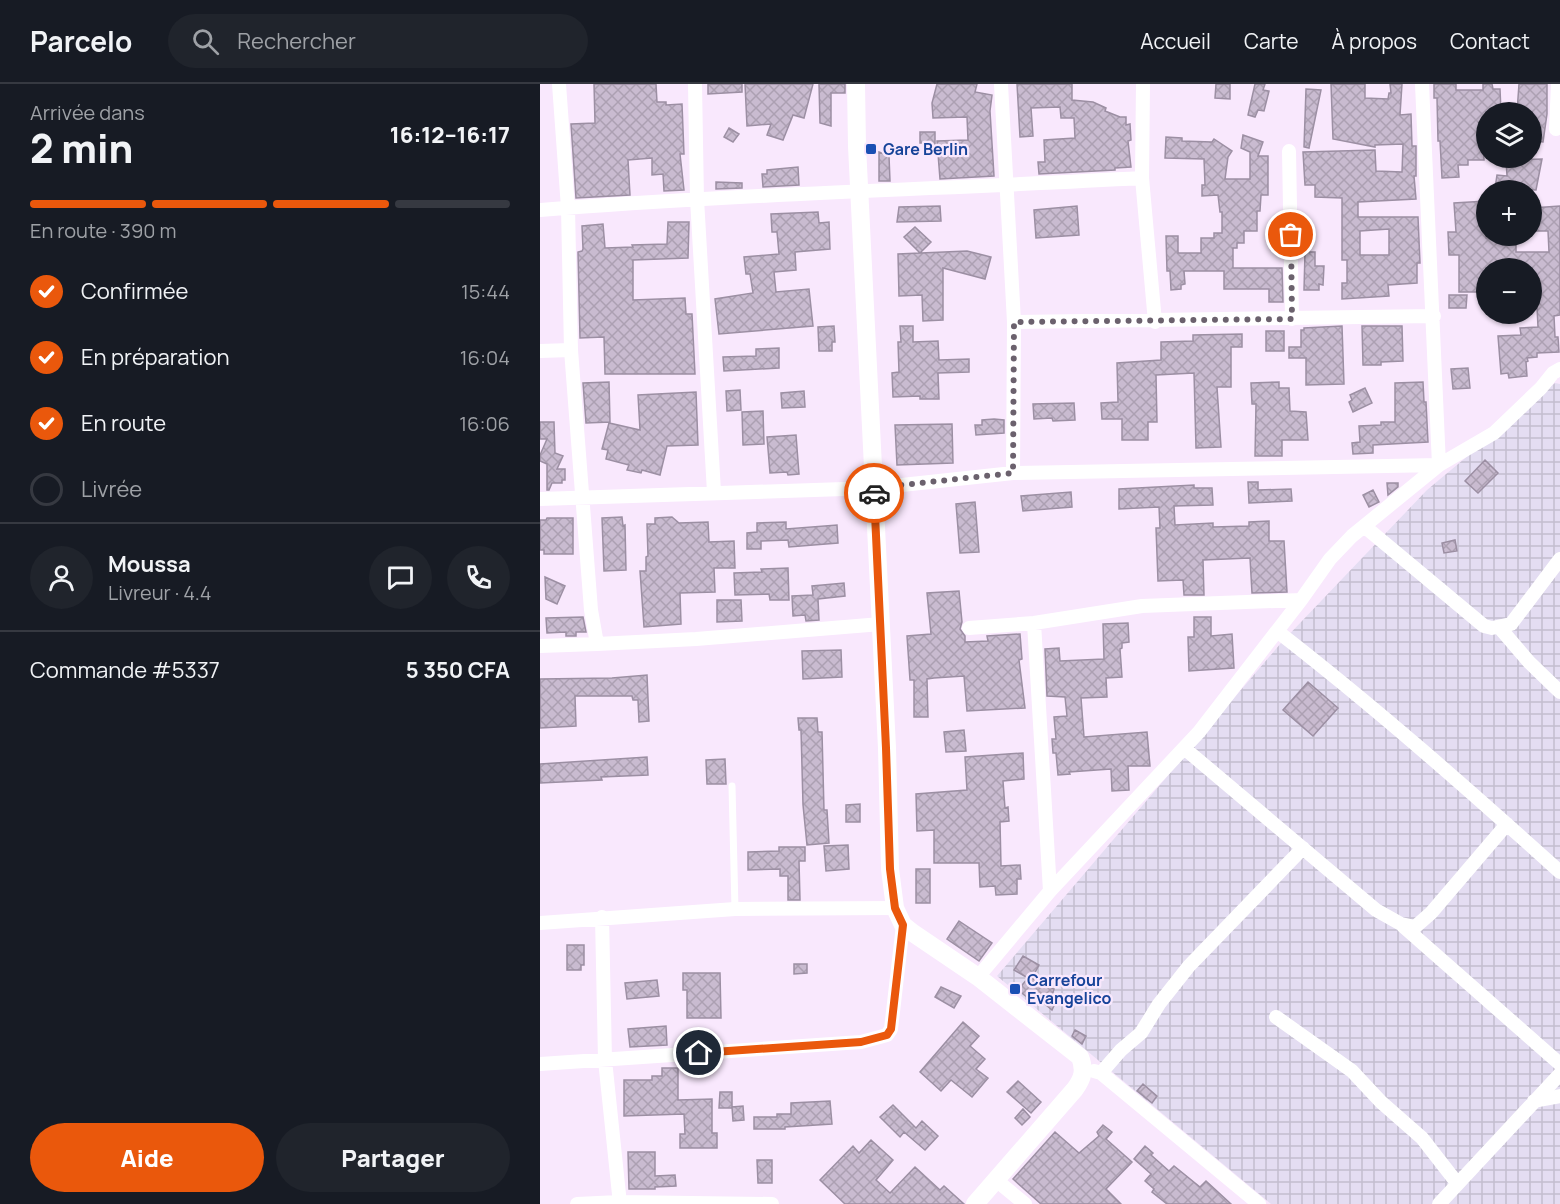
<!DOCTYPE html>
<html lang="fr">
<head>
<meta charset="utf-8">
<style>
  body { margin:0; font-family:Manrope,sans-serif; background:#20242c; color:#f1f3f6; height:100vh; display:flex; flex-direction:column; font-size:22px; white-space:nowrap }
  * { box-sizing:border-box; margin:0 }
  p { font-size:20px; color:#9ea1a6 }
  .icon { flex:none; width:33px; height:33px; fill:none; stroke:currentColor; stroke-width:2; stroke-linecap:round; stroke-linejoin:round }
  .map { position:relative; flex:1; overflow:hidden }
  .panel { display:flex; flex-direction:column; background:#171b24; width:540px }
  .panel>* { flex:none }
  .fabs { position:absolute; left:936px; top:18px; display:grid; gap:12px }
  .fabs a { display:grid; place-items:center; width:66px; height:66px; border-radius:50%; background:#171b24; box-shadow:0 2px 4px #0004; font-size:30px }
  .pin { position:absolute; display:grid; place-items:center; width:51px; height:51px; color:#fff; margin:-26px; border:3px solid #fff; border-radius:50%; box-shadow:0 2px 6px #0007 }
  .courier { position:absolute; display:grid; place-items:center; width:60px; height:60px; margin:-30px; border:4px solid #ea580c; border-radius:50%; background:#fff; color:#222; box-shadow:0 2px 8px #0007 }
  .summary em { font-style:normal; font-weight:800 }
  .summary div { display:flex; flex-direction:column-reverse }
  .summary { display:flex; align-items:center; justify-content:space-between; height:102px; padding:0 30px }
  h1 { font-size:39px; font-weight:800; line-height:45px }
  .bar { display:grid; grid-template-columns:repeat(4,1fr); gap:9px 6px; align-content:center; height:72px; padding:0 30px }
  .bar i { height:8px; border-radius:4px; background:#363941 }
  .bar .on { background:#ea580c }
  .bar p { grid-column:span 4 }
  .line { display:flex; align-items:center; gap:15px; padding:0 30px; border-top:2px solid #363941 }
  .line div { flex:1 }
  .round { display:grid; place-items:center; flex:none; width:63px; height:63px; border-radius:32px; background:#20242c }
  ol { padding:0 30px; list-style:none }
  li { display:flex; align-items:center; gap:18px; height:66px }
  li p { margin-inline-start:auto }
  li .icon { padding:6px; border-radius:50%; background:#ea580c; color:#fff; stroke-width:4 }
  li:last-child { color:#9ea1a6 }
  li i { width:33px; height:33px; border:3px solid #363941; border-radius:50% }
  .action { display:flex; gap:12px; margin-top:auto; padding:12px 30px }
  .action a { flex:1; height:69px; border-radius:36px; background:#ea580c; color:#fff; font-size:24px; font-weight:800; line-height:69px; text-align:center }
  .action a+a { background:#20242c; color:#f1f3f6 }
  header { display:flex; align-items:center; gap:36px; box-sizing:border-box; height:84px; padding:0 30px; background:#171b24; border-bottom:2px solid #363941 }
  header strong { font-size:28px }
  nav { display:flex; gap:33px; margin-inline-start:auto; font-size:21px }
  .search { width:420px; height:54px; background:#20242c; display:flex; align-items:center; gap:15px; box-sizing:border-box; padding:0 21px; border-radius:33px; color:#9ea1a6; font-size:22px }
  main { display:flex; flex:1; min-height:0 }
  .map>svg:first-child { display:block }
  .industrial { fill:url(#industrial-grid) }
  .building { fill:url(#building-cross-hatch); stroke:#9c8fa3; stroke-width:1.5; fill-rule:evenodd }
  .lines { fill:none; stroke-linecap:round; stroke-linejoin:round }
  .lane { stroke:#fff; stroke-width:7 }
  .street { stroke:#fff; stroke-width:14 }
  .secondary { stroke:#fff; stroke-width:18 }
  .done { stroke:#6b616d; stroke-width:6; stroke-dasharray:0 10.8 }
  .route { stroke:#ea580c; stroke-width:8 }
  .transit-dot { fill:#1a4fb4; stroke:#f9e8fd; stroke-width:2 }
  .labels { text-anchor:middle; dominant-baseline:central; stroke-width:4.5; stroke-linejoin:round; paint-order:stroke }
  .transit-label { font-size:16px; font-weight:bold; fill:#164399; stroke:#f9e8fd; text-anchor:start }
</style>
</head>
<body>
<header>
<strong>Parcelo</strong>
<div class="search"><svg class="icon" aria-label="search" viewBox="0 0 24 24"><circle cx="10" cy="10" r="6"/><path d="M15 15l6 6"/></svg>Rechercher</div>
<nav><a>Accueil</a><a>Carte</a><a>À propos</a><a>Contact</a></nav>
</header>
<main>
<section class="panel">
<div class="summary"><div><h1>2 min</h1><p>Arrivée dans</p></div><em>16:12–16:17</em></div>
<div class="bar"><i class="on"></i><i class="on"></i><i class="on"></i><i></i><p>En route · 390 m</p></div>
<ol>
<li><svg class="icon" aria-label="check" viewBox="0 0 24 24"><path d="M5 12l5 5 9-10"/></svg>Confirmée<p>15:44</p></li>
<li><svg class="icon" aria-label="check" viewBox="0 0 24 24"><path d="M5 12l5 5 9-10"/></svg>En préparation<p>16:04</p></li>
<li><svg class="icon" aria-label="check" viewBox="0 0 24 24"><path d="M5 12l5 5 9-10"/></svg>En route<p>16:06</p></li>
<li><i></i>Livrée</li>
</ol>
<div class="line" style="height:108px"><a class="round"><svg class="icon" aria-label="person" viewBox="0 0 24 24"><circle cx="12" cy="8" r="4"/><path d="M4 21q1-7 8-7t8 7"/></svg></a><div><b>Moussa</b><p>Livreur · 4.4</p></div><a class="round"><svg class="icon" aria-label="chat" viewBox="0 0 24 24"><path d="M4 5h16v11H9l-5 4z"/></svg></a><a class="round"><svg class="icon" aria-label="phone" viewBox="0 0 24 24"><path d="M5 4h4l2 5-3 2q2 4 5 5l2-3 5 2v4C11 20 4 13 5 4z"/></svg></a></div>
<div class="line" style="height:78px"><div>Commande #5337</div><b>5 350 CFA</b></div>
<div class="action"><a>Aide</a><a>Partager</a></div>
</section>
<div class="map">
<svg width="1020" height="1120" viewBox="0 0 1020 1120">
  <defs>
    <pattern id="industrial-grid" width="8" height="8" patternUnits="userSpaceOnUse" patternTransform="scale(1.5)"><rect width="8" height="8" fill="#e4ddf2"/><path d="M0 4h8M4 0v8" fill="none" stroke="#c3bdcf"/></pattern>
    <pattern id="building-cross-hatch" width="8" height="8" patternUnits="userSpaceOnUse" patternTransform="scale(1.5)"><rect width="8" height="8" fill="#c9bbd0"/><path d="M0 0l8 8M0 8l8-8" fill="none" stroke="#aca0b2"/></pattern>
  </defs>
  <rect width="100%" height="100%" fill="#f9e8fd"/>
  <path class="industrial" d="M1015,299l5,1v820h-289l-274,-228 284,-333 146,-153z"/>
  <path class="building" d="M54,0h62l1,18h9v3l16,-1 2,50h-4l4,36 -20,1 -1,-17 -11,1v-17l-24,2 2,35 -54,3 -5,-74 24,-1z
    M168,0h34v8l-34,2z
    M205,0h68l-9,34 -11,-3 -10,25 -16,-5 4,-11 -24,2z
    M279,0h26v9h-14v33l-11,-3z
    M397,0h40l-2,8 17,3 -2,16 4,65 -54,3 -3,-38 31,-1 -1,-23 -34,1 -1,-15z
    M477,0h55v16l21,2 13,6 -1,3 15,6h6v8l4,-1 1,16 -3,1 3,26 -16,1v2l-76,4 -1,-12h7l-1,-22 31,-2 -1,-20h-13l-1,-11 -29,1 2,28 -13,1z
    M676,0h14v15l-15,-1z
    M715,0h10l-2,6 6,1 -5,20 -6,-1 -3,7 -7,-2z
    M791,0h34v14l23,1 1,-6h2l-1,-9h12l-2,31 11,-1 1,32h4v30h-2l2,23 -58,3v15h60l2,46h-3v20l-29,2 1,11 -47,3v-16h5v-23h-5v-62l-27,-1v-12h-10l-2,-33 72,-2 1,21 26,1 1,-28 -28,1v2l-42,-8zM849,145v26h-29v-24z
    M894,0h22v6h27v-6h9l1,5h7l1,23h-15v31h-3l1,17h-16v5h-10l1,12 -17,1 -2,-37h-2l-1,-43h-3z
    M979,0h28v30l-4,28 -11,-1v-29h-15z
    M766,5l15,1 -12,58 -5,-1z
    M189,44l10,6 -6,8 -9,-5z
    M380,48h15v16h-10v-5h-5z
    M703,51l20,7 -5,14h10v39h-7l-1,16h-3v20h-13v12h-7v5h-4v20h49l1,34h-14v-13h-45v-18h-40l1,13 -4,1v4l-10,1 -1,-19h-3l-1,-35h12v17h23v-15h13v-5h8v-21h-2l-2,-17 -16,1v-11h3l-1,-26 -39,-1 1,-21 16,1v3l30,1 2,-3 18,12 -4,6 -3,22h25v-27l-9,-4z
    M339,68l10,4 1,25h-11z
    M1002,75l-6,31 -41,-2 2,-13 10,1 -1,-16z
    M258,83l1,18 -36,2 -1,-13h5v-4z
    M176,98l26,1v5l-26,1z
    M946,117v37l30,-1v15h33l-1,-21h-16v-23l28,-2v109l-6,1 1,21h3l1,15 -22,1v4l-10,1 1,3 -2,1 1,14 -18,2 -1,-5 -7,1 -3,-38 23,-1 -1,-7 18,-1 -1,-20h-5v-39h-46v3h-3v21h-24v-37h-10l-1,-23h8l-2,-29z
    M400,122l1,15 -44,1 2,-15z
    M537,122l2,29 -43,3 -2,-28z
    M278,128l1,11 10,-1 1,27 -35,3 1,18 -22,2 2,20 33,-3 4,37 -94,8 -4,-35 38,-6 -3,-19h-4l-2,-17 35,-3 -2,-22h-5l-1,-18z
    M128,138h21l-1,36 -55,2v40l52,-2 1,16h6l3,60h-90l-1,-37 -24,1 -2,-86 4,-1 1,-2 -1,-23 21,-2 2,24 28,-1 -1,-2 35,-1z
    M375,143l16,15 -11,11 -16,-16z
    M427,167l24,6 -6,22 -42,-11v52l-20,1 -1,-26 -23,1 -1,-42z
    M765,168h10v14h9l-1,19 -4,-1v6h-15z
    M909,211h18l-1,13h-17z
    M294,242l1,16h-3v9h-13l-1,-24z
    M360,242h13v16l25,-1 1,19 30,-1v13l-31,1 1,26h-19v-3l-27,1 -1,-24 7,-1 -1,-30h3z
    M802,242l2,58 -38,1v-27h-17v-11h12v-17h3v-2z
    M822,242h40l1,35 -22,1v3h-18z
    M726,247h18v20h-18z
    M702,250v13h-11v40h-14l4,60 -25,1 -2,-75 -38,2 1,47h-9v18h-26v-21h-20l-1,-16 17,-1 -1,-39 44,-3v-18l32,-1v-6z
    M239,264v20l-55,3 -1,-14 33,-1v-7z
    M928,284l2,20 -17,1 -2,-20z
    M69,298l1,40 -24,1 -3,-40z
    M739,298v6h10l1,23 16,1 2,28h-26v16h-27l1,-52h-4l-1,-21z
    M883,298l1,20h2l2,40 -55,3v8l-20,1 -1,-11 8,-1 -1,-16 22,-1v-3h14v-39z
    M825,304l7,15 -19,9 -4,-10 3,-2 -2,-5z
    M200,306l1,20 -14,1 -1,-20z
    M264,307l1,16 -23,1 -1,-15z
    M156,308l2,53 -31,1 -7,29 -18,-5 -1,3 -14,-3 2,-5 -23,-6 2,-9 -6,-1 7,-26 31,7 -2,-35z
    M534,319l1,17 -22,1 -1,-3 -18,1 -1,-15z
    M223,327l1,33 -21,1 -1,-33z
    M454,335l10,1v13l-28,2 -1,-10h7v-5z
    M0,338h14l1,31 8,3 -6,13h8v11h-3v3h-10l-3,7h-2v-26l-7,-3v-6l7,-16h-7z
    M412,340l1,39 -56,2 -2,-40z
    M256,351l3,39 -11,1 -1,-3 -17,1 -3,-36z
    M945,376l13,13 -20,20 -13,-12z
    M708,398h10v8l33,-1 1,12 -43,2z
    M847,399h11v4l-10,8z
    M654,401v3h18l1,17 -39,1 1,19 38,-2v4l36,-1v-4l20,-1v20h15l3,51 -35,1 -2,-35 -47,2 1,35h-20l-1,-15 -25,1 -2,-53h4l-1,-21 -40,2v-20z
    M833,406l6,12 -10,5 -6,-12z
    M531,408l1,15 -49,4 -2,-15z
    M435,418l4,50 -19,1 -4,-49z
    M82,433l1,9 2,-1 1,45 -22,1 -2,-53z
    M132,433l7,6 29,-1 1,20 25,-1 1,27h-21l1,24 -35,1 1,31 -37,3 -4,-56h6v-14l2,-1 -1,-32h8v-6z
    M7,434h26v36h-29v-4h-4v-30h6z
    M246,438v7l51,-4 1,18 -49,4 -1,-7 -27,1v8h-14v-16l10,-1v-9z
    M915,456l2,11 -13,2 -2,-10z
    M248,484l1,32h-19l-1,-6 -34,1 -1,-22 28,-1 -1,-3z
    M5,493l20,9 -8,18 -11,-5z
    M304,499l1,13 -27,3 1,21 -13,1 -1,-6 -12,1 -1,-20 21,-1 -1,-9z
    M419,507l3,31 -2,7 5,7v6l23,-1 -1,-5 33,-2 2,25 -3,1 6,48 -58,3 -3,-35 -30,2 -7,1 1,38h-14v-37h-4l-3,-44 24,-2 -4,-41z
    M177,516h24l1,21 -25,1z
    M43,533l3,15h-10v4h-10v-4l-19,1 -1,-15z
    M654,533h17v19l21,-2 2,34 -45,3 -1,-34h6z
    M588,539l1,19 -7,1v5l-2,1 2,28 -16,1 1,19 -26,1 3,39 63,-5 3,34h-22l1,24 -17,1 -1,-22 -42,3 1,2 -12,1 -2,-22h-3l-1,-14h4l-2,-22 13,-1 -2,-19 -18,-1 -2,-47 14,-1 1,13 44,-2 -1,-35z
    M301,566l1,27 -39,2 -1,-28z
    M107,591l2,46 -10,1 -1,-22h-5l-1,-4h-57l1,30 -36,2v-49l72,-1z
    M768,598l30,26 -25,28 -30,-26z
    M258,634h19l1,14h4l2,78h3l2,33 -22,2 -4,-40 -2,-75h-2z
    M424,646l2,21 -20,1 -2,-20z
    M483,669l1,26 -21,2 2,27 3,-1 1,14 -9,1 1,44 19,-1 1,14h-4v15l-21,1 -1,-9 -15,1 -1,-24h-45v-33l-17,1 -1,-37 51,-4 -2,-33z
    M107,673l1,18 -47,2 1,3 -62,3v-19z
    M185,675l1,25h-19l-1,-24z
    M320,720v18h-14v-17z
    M308,761l1,24 -23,2 -2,-25z
    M239,763h26v14h-6l1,39h-12v-24h-8v-7l-32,1v-18l31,-1z
    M376,785h14v34h-14z
    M419,837l33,22 -13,18 -32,-22z
    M27,861h17v20h-3v5h-14z
    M483,872l16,9 -7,13 9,7 13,4 -2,7 5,3 -5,11 -20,-17 -4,5 -10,-8 10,-12 -14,-8z
    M254,880h13v9l-13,1z
    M143,889h37l1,45h-34v-28h-4z
    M117,896l2,16 -32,3 -2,-16z
    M401,903l20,9 -7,12 -19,-11z
    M423,938l16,14 -9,10 15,13 -9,10 12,9 -16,19 -21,-17 -10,11 -21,-19z
    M126,942l1,19 -37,2 -2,-18z
    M535,946l11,6 -4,8 -10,-8z
    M122,984h16v32l34,-1v34h5v15h-37v-14h5l-1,-20 -60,2v-36h28v-4h10z
    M478,997l23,21 -10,11 -24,-21z
    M603,1000l14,12 -5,7 -15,-12z
    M180,1008h12v16h-13z
    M290,1017l2,23 -47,3v2h-31v-12h23v-3h14v-11z
    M353,1021l23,23 6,-7 16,15 -13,14 -21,-18 -4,5 -20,-20z
    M203,1022l1,14 -11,1 -1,-14z
    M483,1025l7,8 -8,8 -7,-7z
    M563,1041l9,7 -6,7 26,23 -26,27 15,15h-80l-28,-25 42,-47 24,21 20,-17 -2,-4z
    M331,1056l22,20 -17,20 14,13 25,-26 25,23 4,-4 20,18h-119l-25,-24 33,-34 6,7z
    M605,1062l8,7 -2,2 18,16 5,-5 26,21 6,-6 25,23h-64l-15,-12 2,-3 -9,-8 6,-7 -17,-15z
    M88,1068h27v24l20,-1 1,11 -21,1v2h-26z
    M217,1076h15v23h-14z"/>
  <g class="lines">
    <path class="lane" d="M192,702l3,123"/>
    <path class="street" d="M19,0l9,124 3,142 20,260 6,34 99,-5 185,-15
      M155,0l2,115 17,293
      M461,0l13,238 -1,151
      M603,0l-1,94 13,144
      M1016,45l2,-45
      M749,67l3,168
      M0,126c200,-16 401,-21 602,-32
      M474,238l420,-6
      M0,267l31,-1
      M0,415l334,-11 139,-15 426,-8 -17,-381
      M824,442l120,100 8,2 19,-4 49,-65
      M494,539l16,268
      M959,543l30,35 31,30
      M429,544l65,-5 108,-17 159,-6
      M737,547c98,76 191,158 283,241
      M0,562l57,-2
      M644,664l192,162 25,14 14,3 16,-14 76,-89
      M62,833l3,143 15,144
      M0,839l195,-14 160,-1
      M863,842l157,138
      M438,893l72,-86 149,-159 102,-132 29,-41 22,-23 87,-71 55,-32 47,-45 12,-15 7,-4
      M736,933l76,54 29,31 41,36 35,45
      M0,980l321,-22 26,-7 4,-6 12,-104
      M554,987l7,2 158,131
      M561,989l20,-23 20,-17 18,-29 30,-38 114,-118
      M994,1017l26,-5
      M456,1096l29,24
      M37,1120l42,-2 153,2
      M899,1120l121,-130"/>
    <path class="secondary" d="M316,0l1,62 30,602 3,121 5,39 8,17 10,8 65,44 102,80c5,13 3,21 -5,32l-100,115"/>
  </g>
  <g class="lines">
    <path class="done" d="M334,409v-5l139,-15 1,-151 278,-3 -1,-84"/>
    <path class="route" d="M159,969l162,-11 26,-7 4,-6 12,-104 -8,-17 -5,-39 -4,-121 -12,-255"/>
  </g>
  <g class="transit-dot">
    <rect x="325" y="59" width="12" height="12" rx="3"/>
    <rect x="469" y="899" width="12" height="12" rx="3"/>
  </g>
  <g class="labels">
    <g class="transit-label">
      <text x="343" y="65">Gare Berlin</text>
      <text x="487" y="896">Carrefour<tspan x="487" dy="18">Evangelico</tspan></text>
    </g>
  </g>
</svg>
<div class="fabs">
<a><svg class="icon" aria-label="layers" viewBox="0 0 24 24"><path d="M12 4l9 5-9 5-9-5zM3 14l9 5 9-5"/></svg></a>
<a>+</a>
<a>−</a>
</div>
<div class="pin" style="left:751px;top:151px;background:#ea580c"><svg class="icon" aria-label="bag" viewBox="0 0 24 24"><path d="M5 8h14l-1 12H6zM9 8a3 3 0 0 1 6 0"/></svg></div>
<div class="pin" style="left:159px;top:969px;background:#1f2937"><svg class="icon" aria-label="home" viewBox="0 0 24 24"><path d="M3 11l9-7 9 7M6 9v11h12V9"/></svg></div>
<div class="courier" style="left:334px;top:409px"><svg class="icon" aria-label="car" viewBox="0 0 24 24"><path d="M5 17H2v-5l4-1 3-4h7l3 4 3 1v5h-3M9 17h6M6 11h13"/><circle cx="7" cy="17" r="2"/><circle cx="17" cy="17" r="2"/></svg></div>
</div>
</main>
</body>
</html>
